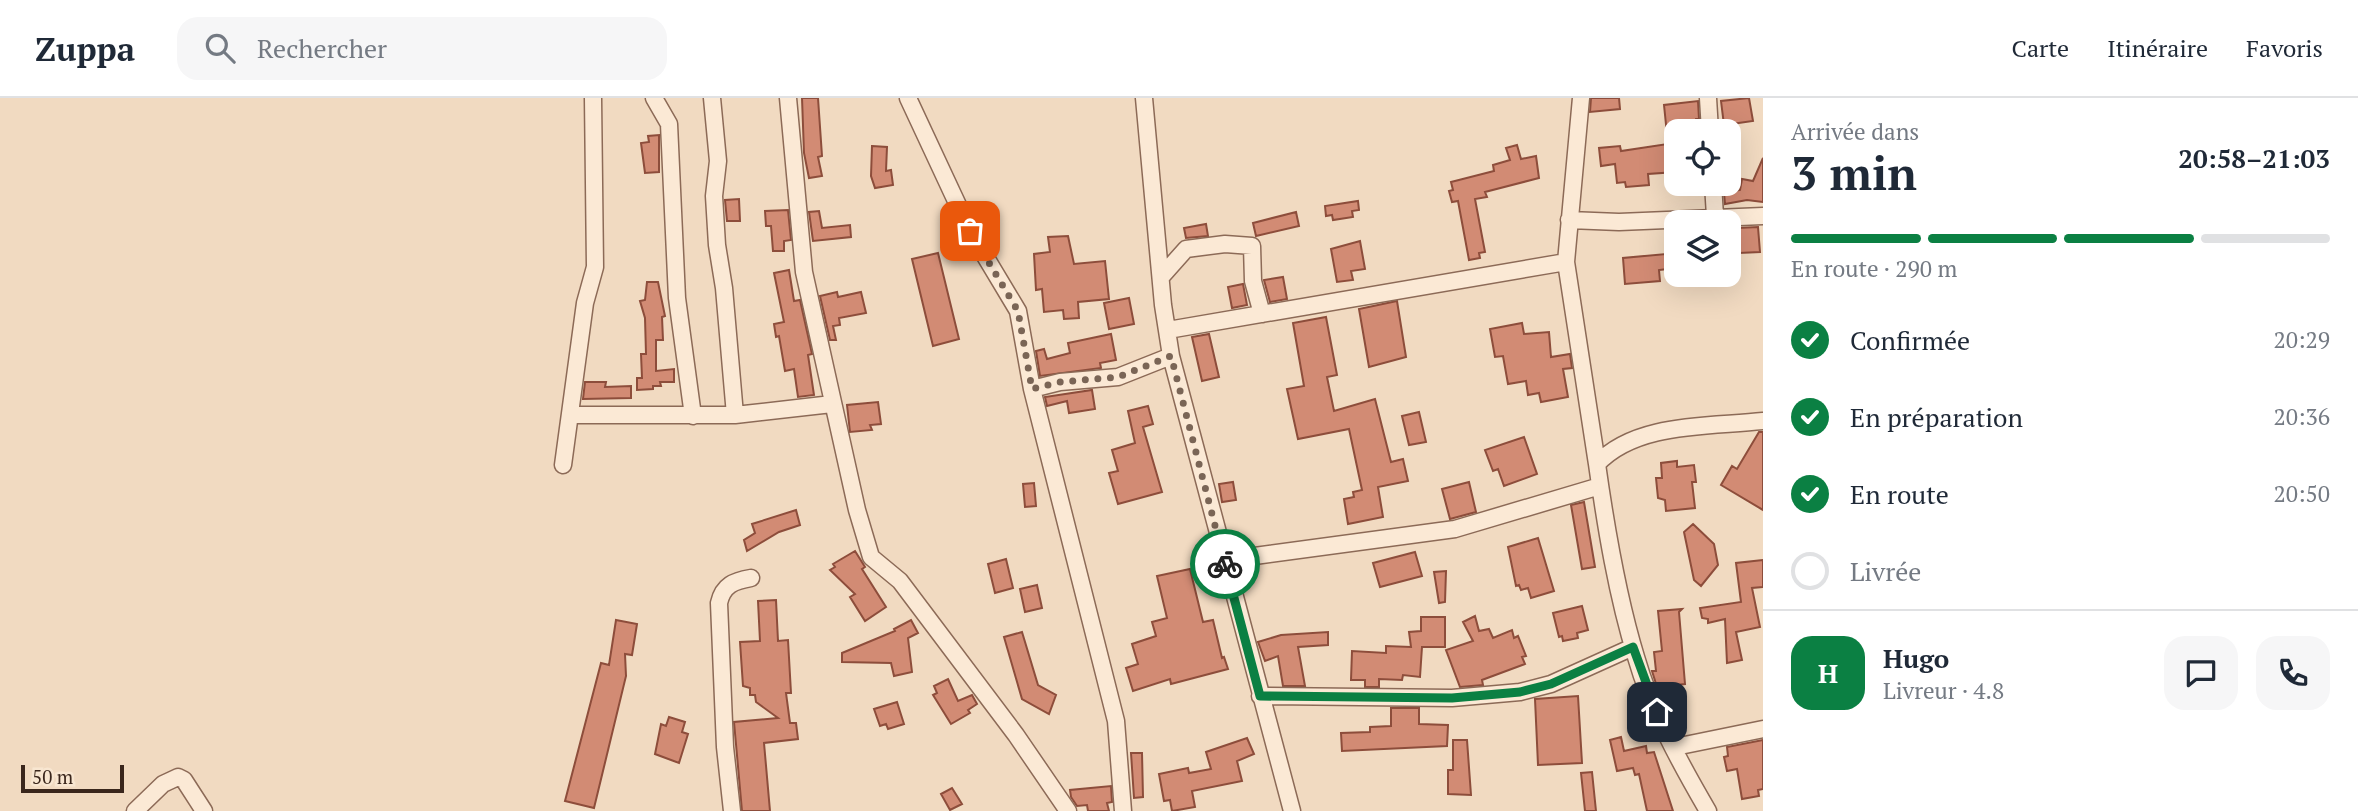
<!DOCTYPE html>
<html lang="fr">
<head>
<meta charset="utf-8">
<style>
  body { margin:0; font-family:"PT Serif",serif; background:#f6f6f7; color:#1f2937; height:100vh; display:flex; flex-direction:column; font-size:26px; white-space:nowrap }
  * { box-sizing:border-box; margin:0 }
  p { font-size:23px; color:#747a83 }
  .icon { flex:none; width:38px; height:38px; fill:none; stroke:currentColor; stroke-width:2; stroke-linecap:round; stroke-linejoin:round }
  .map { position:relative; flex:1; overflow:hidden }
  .sheet { display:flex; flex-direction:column; background:#fff; width:595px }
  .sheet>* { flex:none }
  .buttons { position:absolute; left:1664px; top:21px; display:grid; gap:14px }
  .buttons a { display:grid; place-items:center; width:77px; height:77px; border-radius:14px; background:#fff; box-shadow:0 7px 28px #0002; font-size:35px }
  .scale { position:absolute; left:21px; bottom:18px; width:103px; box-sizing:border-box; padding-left:7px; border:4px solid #3a261c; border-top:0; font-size:19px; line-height:24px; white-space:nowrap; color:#3a261c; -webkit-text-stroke:5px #f8e6d1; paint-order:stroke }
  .pin { position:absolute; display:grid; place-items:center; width:60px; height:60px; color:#fff; margin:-30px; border-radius:14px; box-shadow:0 4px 10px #0006 }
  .courier { position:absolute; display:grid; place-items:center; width:70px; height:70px; margin:-35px; border:5px solid #0b8043; border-radius:50%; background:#fff; color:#222; box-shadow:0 2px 9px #0007 }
  .headline em { font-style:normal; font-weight:800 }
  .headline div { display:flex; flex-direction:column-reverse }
  .headline { display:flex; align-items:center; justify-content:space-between; height:119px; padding:0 28px }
  h1 { font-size:46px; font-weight:800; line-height:52px }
  .bar { display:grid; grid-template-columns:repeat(4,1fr); gap:10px 7px; align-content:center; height:84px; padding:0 28px }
  .bar i { height:9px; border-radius:5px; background:#e0e1e3 }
  .bar .selected { background:#0b8043 }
  .bar p { grid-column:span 4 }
  .line { display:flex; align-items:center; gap:18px; padding:0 28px; border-top:2px solid #e0e1e3 }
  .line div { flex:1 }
  .round { display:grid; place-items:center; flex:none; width:74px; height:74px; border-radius:21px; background:#f6f6f7 }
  ol { padding:0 28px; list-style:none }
  li { display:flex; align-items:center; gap:21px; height:77px }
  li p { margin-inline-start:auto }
  li .icon { padding:7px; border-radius:50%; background:#0b8043; color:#fff; stroke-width:4 }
  li:last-child { color:#747a83 }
  li i { width:38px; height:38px; border:4px solid #e0e1e3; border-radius:50% }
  header { display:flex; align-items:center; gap:42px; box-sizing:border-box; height:98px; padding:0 35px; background:#fff; border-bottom:2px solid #e0e1e3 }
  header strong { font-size:33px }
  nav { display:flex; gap:38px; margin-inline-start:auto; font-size:24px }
  .search { width:490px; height:63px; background:#f6f6f7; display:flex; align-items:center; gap:18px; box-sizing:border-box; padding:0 24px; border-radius:21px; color:#747a83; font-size:26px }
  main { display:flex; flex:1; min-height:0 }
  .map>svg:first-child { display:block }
  .building { fill:#d28b74; stroke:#8d4d3b; stroke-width:2 }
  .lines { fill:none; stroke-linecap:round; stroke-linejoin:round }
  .minor-casing { stroke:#8c6a57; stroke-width:19 }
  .minor { stroke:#fbe9d5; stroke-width:16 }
  .done { stroke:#7a6556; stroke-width:7; stroke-dasharray:0 12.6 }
  .route { stroke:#0b8043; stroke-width:9 }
</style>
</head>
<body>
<header>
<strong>Zuppa</strong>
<div class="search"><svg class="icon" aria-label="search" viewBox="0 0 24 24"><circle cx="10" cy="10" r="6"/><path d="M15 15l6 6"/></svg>Rechercher</div>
<nav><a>Carte</a><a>Itinéraire</a><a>Favoris</a></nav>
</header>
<main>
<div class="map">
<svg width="1763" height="713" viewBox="0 0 1763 713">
  <rect width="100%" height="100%" fill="#f1dac1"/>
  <path class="building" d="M802,0h16l4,58 -4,1 4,19 -13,2 -5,-25z
    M1591,0h28l1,11 -30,3z
    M1749,0l4,23 -29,4 -3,-24z
    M1698,3l1,18h-3l-3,12h-17v21l-2,1 2,19 -28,2 1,11 -23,2 -1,-5 -8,1 -2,-19 -14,2 -2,-18 21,-2 1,5 47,-7 -4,-39z
    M659,37v37l-14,1 -4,-30 8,-1 -1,-6z
    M1517,47l4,14 15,-3 3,22 -54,14 2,5 -12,2 10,53 -6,1 1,5 -11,2 -11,-59 -6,1 -3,-11 4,-1 -2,-8 43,-11 -1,-6 17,-5 -4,-12z
    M872,48l15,1 -1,24 5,-1 2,15 -18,3 -4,-12z
    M1763,60v44l-16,-2 -22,4 -1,-11 16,-3 2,-11 11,2z
    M739,101l1,22h-13l-2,-21z
    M1358,103l1,9 -7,1 1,6 -20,3 -1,-5 -6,1 -1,-10z
    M788,112l3,30 -7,1v10h-11l-2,-25h-5l-1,-15z
    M819,113l3,17 28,-3 1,12 -38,4 -4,-29z
    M1296,114l3,14 -43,10 -3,-13z
    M1206,126l2,12 -22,2 -2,-10z
    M1758,129l2,25 -21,1 -2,-25z
    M1068,138l6,28 31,-3 4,38 -31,3 1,16 -15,1 -1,-9 -19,2 -2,-23 -6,1 -2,-36 16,-2 -2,-15z
    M1360,143l5,28 -14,2 2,9 -16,2 -6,-33z
    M938,155l21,86 -26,7 -21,-87z
    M1666,156l1,15 -8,1 1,11 -35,3 -2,-26z
    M789,172l5,31 6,-1 12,54 -4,1 6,40 -16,2 -4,-28 -9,2 -6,-35 -3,1 -2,-13 10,-2 -10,-49z
    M1283,179l4,22 -17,3 -6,-22z
    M647,184h11l7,34 -3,1 1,23h-7v31l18,-2v13h-14l1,4h-8v3l-16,1v-12h5l-1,-24h5l-1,-36 -5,-17 5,-1z
    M1243,186l4,21 -15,3 -4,-21z
    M837,194l1,5 23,-5 5,21 -27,5 1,7 -7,1 3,14h-6l-10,-44z
    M1129,200l5,26 -25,5 -5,-26z
    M1397,203l9,56 -37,10 -10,-58z
    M1326,219l11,58 -10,2 7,34 41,-12 16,63 12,-3 5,22 -30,6 5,30 -35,7 -4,-25 10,-2 -1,-5 9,-2 -13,-61 -51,10 -11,-50 17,-3 -11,-63z
    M1522,225l2,11 25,-2 2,25 19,-3 2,14 -9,1 5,28 -27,5 -2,-9 -11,2 -2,-14 -18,3 -5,-28 -8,1 -5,-28z
    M1111,236l5,26 -16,3 1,5 -61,8 -4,-25 8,-2 3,10 23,-6 -2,-10z
    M1209,236l10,43 -17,4 -10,-44z
    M585,284h21l-1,5 26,-1v12l-48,1z
    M1092,292l3,19 -26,4 -2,-12 -20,5 -2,-9z
    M878,304l3,22 -11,1 2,5 -22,2 -3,-27z
    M1148,308l5,18 -10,3 19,65 -44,12 -9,-31 9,-2 -6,-21 23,-7 -7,-32z
    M1419,314l7,30 -17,3 -7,-29z
    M1759,334h4v78l-42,-25 11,-19 5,3z
    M1524,339l13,37 -33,12 -6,-17 -5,2 -8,-21z
    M1677,363v6l17,-2 2,17h-4l3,26 -29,3 -1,-11 -7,-2 -2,-20h6l-1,-15z
    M1233,384l3,18 -14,2 -3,-18z
    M1469,384l7,30 -26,7 -8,-30z
    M1034,385l2,23 -11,1 -2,-23z
    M1584,404l11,65 -13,2 -11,-64z
    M796,412l4,15 -21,7 -32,19 -3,-11 11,-7 -3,-9z
    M1693,426l21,20 4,21 -17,21 -7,-6 -10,-48z
    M1538,440l16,53 -23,7 -3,-10 -7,2 -2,-5 -3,1 -8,-39z
    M855,453l10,16 -3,2 24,38 -21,14 -15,-24 5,-3 -25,-24 5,-3 -2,-3z
    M1415,454l7,24 -42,11 -7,-24z
    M1006,461l7,29 -18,5 -7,-29z
    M1763,462v27l-11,1 8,39 -24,5 6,28 -15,3 -2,-44 -17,4v-4l-6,-1 -2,-10 41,-6 -5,-39z
    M1190,471l13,53 10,-2 9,38 2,-1 4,12 -57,15 -1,-5 -37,12 -7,-23 12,-4 -6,-20 24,-8 -4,-14 15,-4 -10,-42z
    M1446,473l-1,31 -6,1 -5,-31z
    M1037,487l5,23 -17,4 -5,-23z
    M776,502l2,41 10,-1 3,53h-5l4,30h6l2,16 -34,4 6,68h-28l-8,-89 44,-4 -22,-16 -1,-7h-5v-7l-7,-2 -3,-44 20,-1 -2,-40z
    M1582,508l6,24 -11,3 1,5 -15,3 -1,-5 -3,1 -6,-24z
    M1682,511l-3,3 6,72 -28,3 -5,-16h4l-2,-19 8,-1 -4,-40z
    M1475,518l4,15 10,-2 4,9 19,-8 2,8 4,-2 8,20 -4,1 3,7 -43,16 1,5 -23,2 -14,-37 27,-9 -10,-19z
    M1421,519h24v30h-23l-2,30 -17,-2 -1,5 -23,-1v8h-14v-7h-14l1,-29 34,2v-7l25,1 -2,-15 12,-1z
    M616,522l21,4 -5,31 -7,-1 1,22 -32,132 -29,-7 36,-138 8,2z
    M911,522l7,13 -10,5 4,34 -18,4 -3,-13 -49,-1v-9l53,-22 -1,-2z
    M1022,534l16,53 18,10 -7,19 -27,-15 -18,-62z
    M1328,534v13l-30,2 7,39h-22l-5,-30 -13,5 -7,-19 23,-7z
    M948,581l10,22 14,-6 5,9 -9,6 2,3 -19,11 -18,-29 4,-2 -3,-7z
    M1578,598l4,67 -44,2 -3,-66z
    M897,604l7,22 -16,5 -2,-5 -6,2 -6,-17z
    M1391,610h28v16l29,1 -1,21 -105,5 -1,-18 29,-1v-5l21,-1z
    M669,619l16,5 -3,10 6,2 -9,29 -24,-9 6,-30 5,2z
    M1621,639l3,14 22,-5 1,7 7,-1 19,59h-26l-8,-37 -4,1 -2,-7 -16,3 -7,-31z
    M1247,640l7,16 -17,7 5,20 -50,10 3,16 -23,4 -2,-11 -6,1 -5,-27 29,-6 1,5 22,-4 -5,-17z
    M1453,642h14l4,55 -23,-1v-24h5z
    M1763,642v49l-5,1 1,6 -17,3 -5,-30 -10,2 -3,-14 4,-1 -1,-9z
    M1131,655h11l1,44 -9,1z
    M1592,674l4,39h-11l-4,-38z
    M1111,688l1,16 -5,1 2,8h-21l-1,-6 -10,1 -6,-9 -1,-7z
    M952,690l10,16 -12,6 -9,-16z"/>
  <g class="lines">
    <defs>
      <path id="minor" d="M654,0l15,26 8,174 16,118
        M712,0l6,63 -4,35 3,49 7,43 11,127
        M788,0l16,174 53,238 14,47 29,24 116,154 52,76
        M908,0l62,133 48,80 14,78 84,332 7,90
        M1144,0l19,207 8,51 121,455
        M1581,0l-15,164 31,202
        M1708,0l2,33
        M1713,86l2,32
        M1569,122l50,2 144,-6
        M1162,178l24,-27 39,-5 27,2 1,35 9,33
        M1168,232l398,-68
        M1032,291l28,-7 58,-5 53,-21
        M572,317h163l97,-11
        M563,367l22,-162 10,-36 -2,-169
        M1225,462l230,-31 145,-43
        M1260,598l192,2 68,-6 31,-8 82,-37
        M1675,649l88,-18
        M135,713l28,-27 15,-7 6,3 20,31
        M732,713l-7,-64 -6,-144c4,-18 15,-22 32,-25
        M1708,713c-28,-48 -57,-101 -72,-154 -19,-62 -30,-129 -39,-193 39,-42 112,-37 166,-43"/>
    </defs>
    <use href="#minor" class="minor-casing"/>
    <use href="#minor" class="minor"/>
  </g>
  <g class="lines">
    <path class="done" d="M970,133l48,80 14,78 28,-7 58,-5 53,-21 54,208"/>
    <path class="route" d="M1225,466l35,132 192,2 68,-6 31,-8 82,-37 24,65"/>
  </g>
</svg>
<div class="buttons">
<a><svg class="icon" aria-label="locate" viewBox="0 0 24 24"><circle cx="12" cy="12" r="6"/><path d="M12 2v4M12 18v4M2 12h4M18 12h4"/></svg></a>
<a><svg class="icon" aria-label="layers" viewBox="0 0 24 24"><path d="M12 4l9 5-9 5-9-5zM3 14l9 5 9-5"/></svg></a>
</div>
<div class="scale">50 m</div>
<div class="pin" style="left:970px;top:133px;background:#ea580c"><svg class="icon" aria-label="bag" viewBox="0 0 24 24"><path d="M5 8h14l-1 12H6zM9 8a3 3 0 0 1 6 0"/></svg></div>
<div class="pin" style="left:1657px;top:614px;background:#1f2937"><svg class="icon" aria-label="home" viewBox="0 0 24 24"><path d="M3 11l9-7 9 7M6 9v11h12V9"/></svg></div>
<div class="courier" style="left:1225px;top:466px"><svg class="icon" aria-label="bike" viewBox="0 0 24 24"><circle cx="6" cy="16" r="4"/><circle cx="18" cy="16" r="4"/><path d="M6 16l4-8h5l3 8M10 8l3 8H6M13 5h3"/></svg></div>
</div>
<section class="sheet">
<div class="headline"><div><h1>3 min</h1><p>Arrivée dans</p></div><em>20:58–21:03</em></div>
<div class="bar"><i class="selected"></i><i class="selected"></i><i class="selected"></i><i></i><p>En route · 290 m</p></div>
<ol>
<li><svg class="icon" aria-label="check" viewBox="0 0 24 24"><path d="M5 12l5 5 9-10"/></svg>Confirmée<p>20:29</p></li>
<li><svg class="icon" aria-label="check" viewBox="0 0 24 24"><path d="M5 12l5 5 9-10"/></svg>En préparation<p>20:36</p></li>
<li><svg class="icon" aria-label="check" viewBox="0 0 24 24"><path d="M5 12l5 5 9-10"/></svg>En route<p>20:50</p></li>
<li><i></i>Livrée</li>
</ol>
<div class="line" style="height:126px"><b class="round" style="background:#0b8043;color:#fff">H</b><div><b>Hugo</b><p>Livreur · 4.8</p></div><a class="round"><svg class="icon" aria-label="chat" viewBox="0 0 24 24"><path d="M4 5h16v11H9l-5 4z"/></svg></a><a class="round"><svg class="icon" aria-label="phone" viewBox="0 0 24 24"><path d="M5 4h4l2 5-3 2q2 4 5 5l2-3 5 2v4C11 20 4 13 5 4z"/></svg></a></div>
</section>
</main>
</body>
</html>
